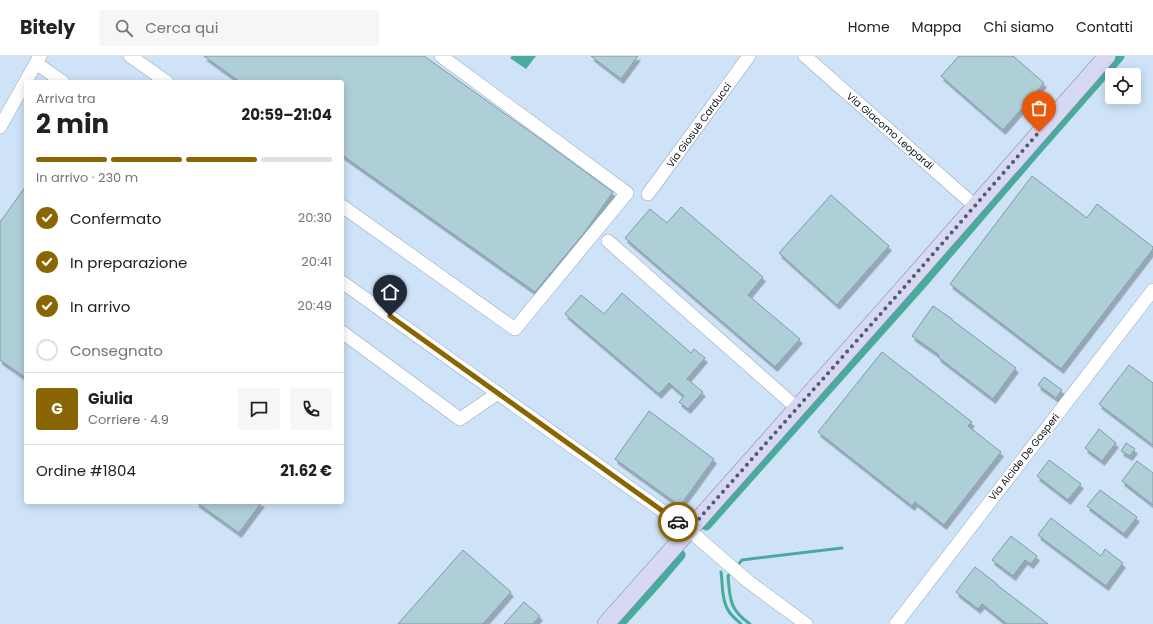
<!DOCTYPE html>
<html lang="it">
<head>
<meta charset="utf-8">
<style>
  body { margin:0; font-family:Poppins,sans-serif; background:#f6f6f6; color:#202124; height:100vh; display:flex; flex-direction:column; font-size:15px; white-space:nowrap }
  * { box-sizing:border-box; margin:0 }
  p { font-size:13px; color:#757577 }
  .icon { flex:none; width:22px; height:22px; fill:none; stroke:currentColor; stroke-width:2; stroke-linecap:round; stroke-linejoin:round }
  .map { position:relative; flex:1; overflow:hidden }
  .sheet { position:absolute; left:24px; top:24px; width:320px; height:424px; display:flex; flex-direction:column; background:#fff; border-radius:4px; box-shadow:0 2px 10px #0003 }
  .sheet>* { flex:none }
  .buttons { position:absolute; left:1105px; top:12px; display:grid; gap:8px }
  .buttons a { display:grid; place-items:center; width:36px; height:36px; border-radius:4px; background:#fff; box-shadow:0 2px 10px #0003; font-size:20px }
  .pin { position:absolute; display:grid; place-items:center; width:34px; height:34px; color:#fff; margin:-41px -17px; border-radius:50% 50% 50% 0; rotate:-45deg; box-shadow:0 0 4px #0007 }
  .pin .icon { rotate:45deg }
  .courier { position:absolute; display:grid; place-items:center; width:40px; height:40px; margin:-20px; border:3px solid #8a6503; border-radius:50%; background:#fff; color:#222; box-shadow:0 1px 5px #0007 }
  .head em { font-style:normal; font-weight:700 }
  .head div { display:flex; flex-direction:column-reverse }
  .head { display:flex; align-items:center; justify-content:space-between; height:68px; padding:0 12px }
  h1 { font-size:26px; font-weight:700; line-height:30px }
  .bar { display:grid; grid-template-columns:repeat(4,1fr); gap:6px 4px; align-content:center; height:48px; padding:0 12px }
  .bar i { height:5px; border-radius:3px; background:#e0e0e0 }
  .bar .selected { background:#8a6503 }
  .bar p { grid-column:span 4 }
  .line { display:flex; align-items:center; gap:10px; padding:0 12px; border-top:1px solid #e0e0e0 }
  .line div { flex:1 }
  .round { display:grid; place-items:center; flex:none; width:42px; height:42px; border-radius:4px; background:#f6f6f6 }
  ol { padding:0 12px; list-style:none }
  li { display:flex; align-items:center; gap:12px; height:44px }
  li p { margin-inline-start:auto }
  li .icon { padding:4px; border-radius:50%; background:#8a6503; color:#fff; stroke-width:4 }
  li:last-child { color:#757577 }
  li i { width:22px; height:22px; border:2px solid #e0e0e0; border-radius:50% }
  header { display:flex; align-items:center; gap:24px; box-sizing:border-box; height:56px; padding:0 20px; background:#fff; border-bottom:1px solid #e0e0e0 }
  header strong { font-size:19px }
  nav { display:flex; gap:22px; margin-inline-start:auto; font-size:14px }
  .search { width:280px; height:36px; background:#f6f6f6; display:flex; align-items:center; gap:10px; box-sizing:border-box; padding:0 14px; border-radius:4px; color:#757577; font-size:15px }
  .map>svg:first-child { display:block }
  .water { fill:#4aab9d }
  .lines { fill:none; stroke-linecap:round; stroke-linejoin:round }
  .stream { stroke:#4aab9d; stroke-width:3 }
  .canal { stroke:#4aab9d; stroke-width:11 }
  .building { fill:#afcfd8; stroke:#7c9ba3; filter:url(#shadow) }
  .minor-casing { stroke:#96a9bd; stroke-width:14 }
  .major-casing { stroke:#7e82a2; stroke-width:18 }
  .minor { stroke:#fff; stroke-width:13 }
  .major { stroke:#d7d8f4; stroke-width:17 }
  .done { stroke:#505c68; stroke-width:4; stroke-dasharray:0 7.2 }
  .route { stroke:#8a6503; stroke-width:5 }
  .labels { text-anchor:middle; dominant-baseline:central; stroke-width:3; stroke-linejoin:round; paint-order:stroke }
  .street-label { font-size:10px; fill:#0c131a; stroke:#fff }
</style>
</head>
<body>
<header>
<strong>Bitely</strong>
<div class="search"><svg class="icon" aria-label="search" viewBox="0 0 24 24"><circle cx="10" cy="10" r="6"/><path d="M15 15l6 6"/></svg>Cerca qui</div>
<nav><a>Home</a><a>Mappa</a><a>Chi siamo</a><a>Contatti</a></nav>
</header>
<div class="map">
<svg width="1153" height="568" viewBox="0 0 1153 568">
  <defs>
    <filter id="shadow"><feDropShadow dx="2.5" dy="4.5" stdDeviation="0" flood-color="#0004"/></filter>
  </defs>
  <rect width="100%" height="100%" fill="#cee3f8"/>
  <path class="water" d="M512,0h24l-10,13 -16,-11z"/>
  <g class="lines">
    <path class="stream" d="M736,511l6,-7 100,-12
      M732,515l-4,5c2,23 1,33 22,48
      M721,516c2,13 0,29 9,41 3,4 8,8 11,11"/>
    <path class="canal" d="M706,469l216,-242 111,-129 86,-98
      M619,568l38,-42 23,-27"/>
  </g>
  <path class="building" d="M204,0h220l115,82 74,54 -29,41 -49,59 -193,-137v-73h-102z
    M591,0h47l-17,23z
    M959,0h54l31,27 -41,47 -62,-54z
    M1032,120l55,42 10,-14 56,43v2l-92,120 -111,-85z
    M26,130v192l-26,-18v-138z
    M831,139l58,51 -52,59 -58,-52z
    M681,151l82,70 -15,18 52,44 -25,28 -150,-129 25,-29 17,14z
    M622,237l69,60 3,-4 11,9 -18,21 16,13 -15,17 -9,-7 5,-6 -15,-13 -10,11 -94,-80 16,-19 23,19z
    M933,250l19,13v1l64,48 -23,31 -55,-42 1,-2 -27,-19z
    M882,296l90,70 -4,4 33,26 -57,73 -29,-23 -3,4 -94,-74z
    M1129,309l24,18v62l-54,-41z
    M1044,321l18,13 -6,8 -18,-13z
    M649,355l65,48 -34,47 -65,-47z
    M1099,373l17,14 -14,18 -17,-13z
    M1126,387l9,6 -5,7 -9,-5z
    M1049,404l32,24 -13,16 -31,-24z
    M1137,405l16,12v32l-31,-24z
    M1100,434l37,27 -13,17 -37,-28z
    M196,446h66l-23,31z
    M1051,462l50,38 4,-7 18,14 -17,23 -68,-51z
    M1011,480l26,20 -6,8 -6,-4 -12,16 -21,-16z
    M463,494l48,42 -28,32h-85z
    M975,511l22,17v1l51,39h-41l-25,-20 -4,5 -22,-17z
    M524,546l16,14 -7,8h-29z"/>
  <g class="lines">
    <defs>
      <path id="minor" d="M130,0l37,26
        M805,0l170,150
        M36,7l27,19
        M0,71l40,-71
        M648,138l101,-138
        M342,150l173,123 112,-136 -186,-137
        M608,185l189,167
        M342,226l347,248 60,52 57,42
        M342,276l118,87 38,-26
        M896,568l257,-334"/>
      <path id="major" d="M606,568l294,-332 207,-236"/>
    </defs>
    <use href="#minor" class="minor-casing"/>
    <use href="#major" class="major-casing"/>
    <use href="#minor" class="minor"/>
    <use href="#major" class="major"/>
  </g>
  <g class="lines">
    <path class="done" d="M678,466l11,8 211,-238 139,-160"/>
    <path class="route" d="M390,260l288,206"/>
  </g>
  <g class="labels">
    <g class="street-label">
      <text transform="translate(699 69) rotate(-54)">Via Giosuè Carducci</text>
      <text transform="translate(890 75) rotate(41)">Via Giacomo Leopardi</text>
      <text transform="translate(1024 401) rotate(-52)">Via Alcide De Gasperi</text>
    </g>
  </g>
</svg>
<div class="buttons">
<a><svg class="icon" aria-label="locate" viewBox="0 0 24 24"><circle cx="12" cy="12" r="6"/><path d="M12 2v4M12 18v4M2 12h4M18 12h4"/></svg></a>
</div>
<div class="pin" style="left:1039px;top:76px;background:#ea580c"><svg class="icon" aria-label="bag" viewBox="0 0 24 24"><path d="M5 8h14l-1 12H6zM9 8a3 3 0 0 1 6 0"/></svg></div>
<div class="pin" style="left:390px;top:260px;background:#1f2937"><svg class="icon" aria-label="home" viewBox="0 0 24 24"><path d="M3 11l9-7 9 7M6 9v11h12V9"/></svg></div>
<div class="courier" style="left:678px;top:466px"><svg class="icon" aria-label="car" viewBox="0 0 24 24"><path d="M5 17H2v-5l4-1 3-4h7l3 4 3 1v5h-3M9 17h6M6 11h13"/><circle cx="7" cy="17" r="2"/><circle cx="17" cy="17" r="2"/></svg></div>
<section class="sheet">
<div class="head"><div><h1>2 min</h1><p>Arriva tra</p></div><em>20:59–21:04</em></div>
<div class="bar"><i class="selected"></i><i class="selected"></i><i class="selected"></i><i></i><p>In arrivo · 230 m</p></div>
<ol>
<li><svg class="icon" aria-label="check" viewBox="0 0 24 24"><path d="M5 12l5 5 9-10"/></svg>Confermato<p>20:30</p></li>
<li><svg class="icon" aria-label="check" viewBox="0 0 24 24"><path d="M5 12l5 5 9-10"/></svg>In preparazione<p>20:41</p></li>
<li><svg class="icon" aria-label="check" viewBox="0 0 24 24"><path d="M5 12l5 5 9-10"/></svg>In arrivo<p>20:49</p></li>
<li><i></i>Consegnato</li>
</ol>
<div class="line" style="height:72px"><b class="round" style="background:#8a6503;color:#fff">G</b><div><b>Giulia</b><p>Corriere · 4.9</p></div><a class="round"><svg class="icon" aria-label="chat" viewBox="0 0 24 24"><path d="M4 5h16v11H9l-5 4z"/></svg></a><a class="round"><svg class="icon" aria-label="phone" viewBox="0 0 24 24"><path d="M5 4h4l2 5-3 2q2 4 5 5l2-3 5 2v4C11 20 4 13 5 4z"/></svg></a></div>
<div class="line" style="height:52px"><div>Ordine #1804</div><b>21.62 €</b></div>
</section>
</div>
</body>
</html>
